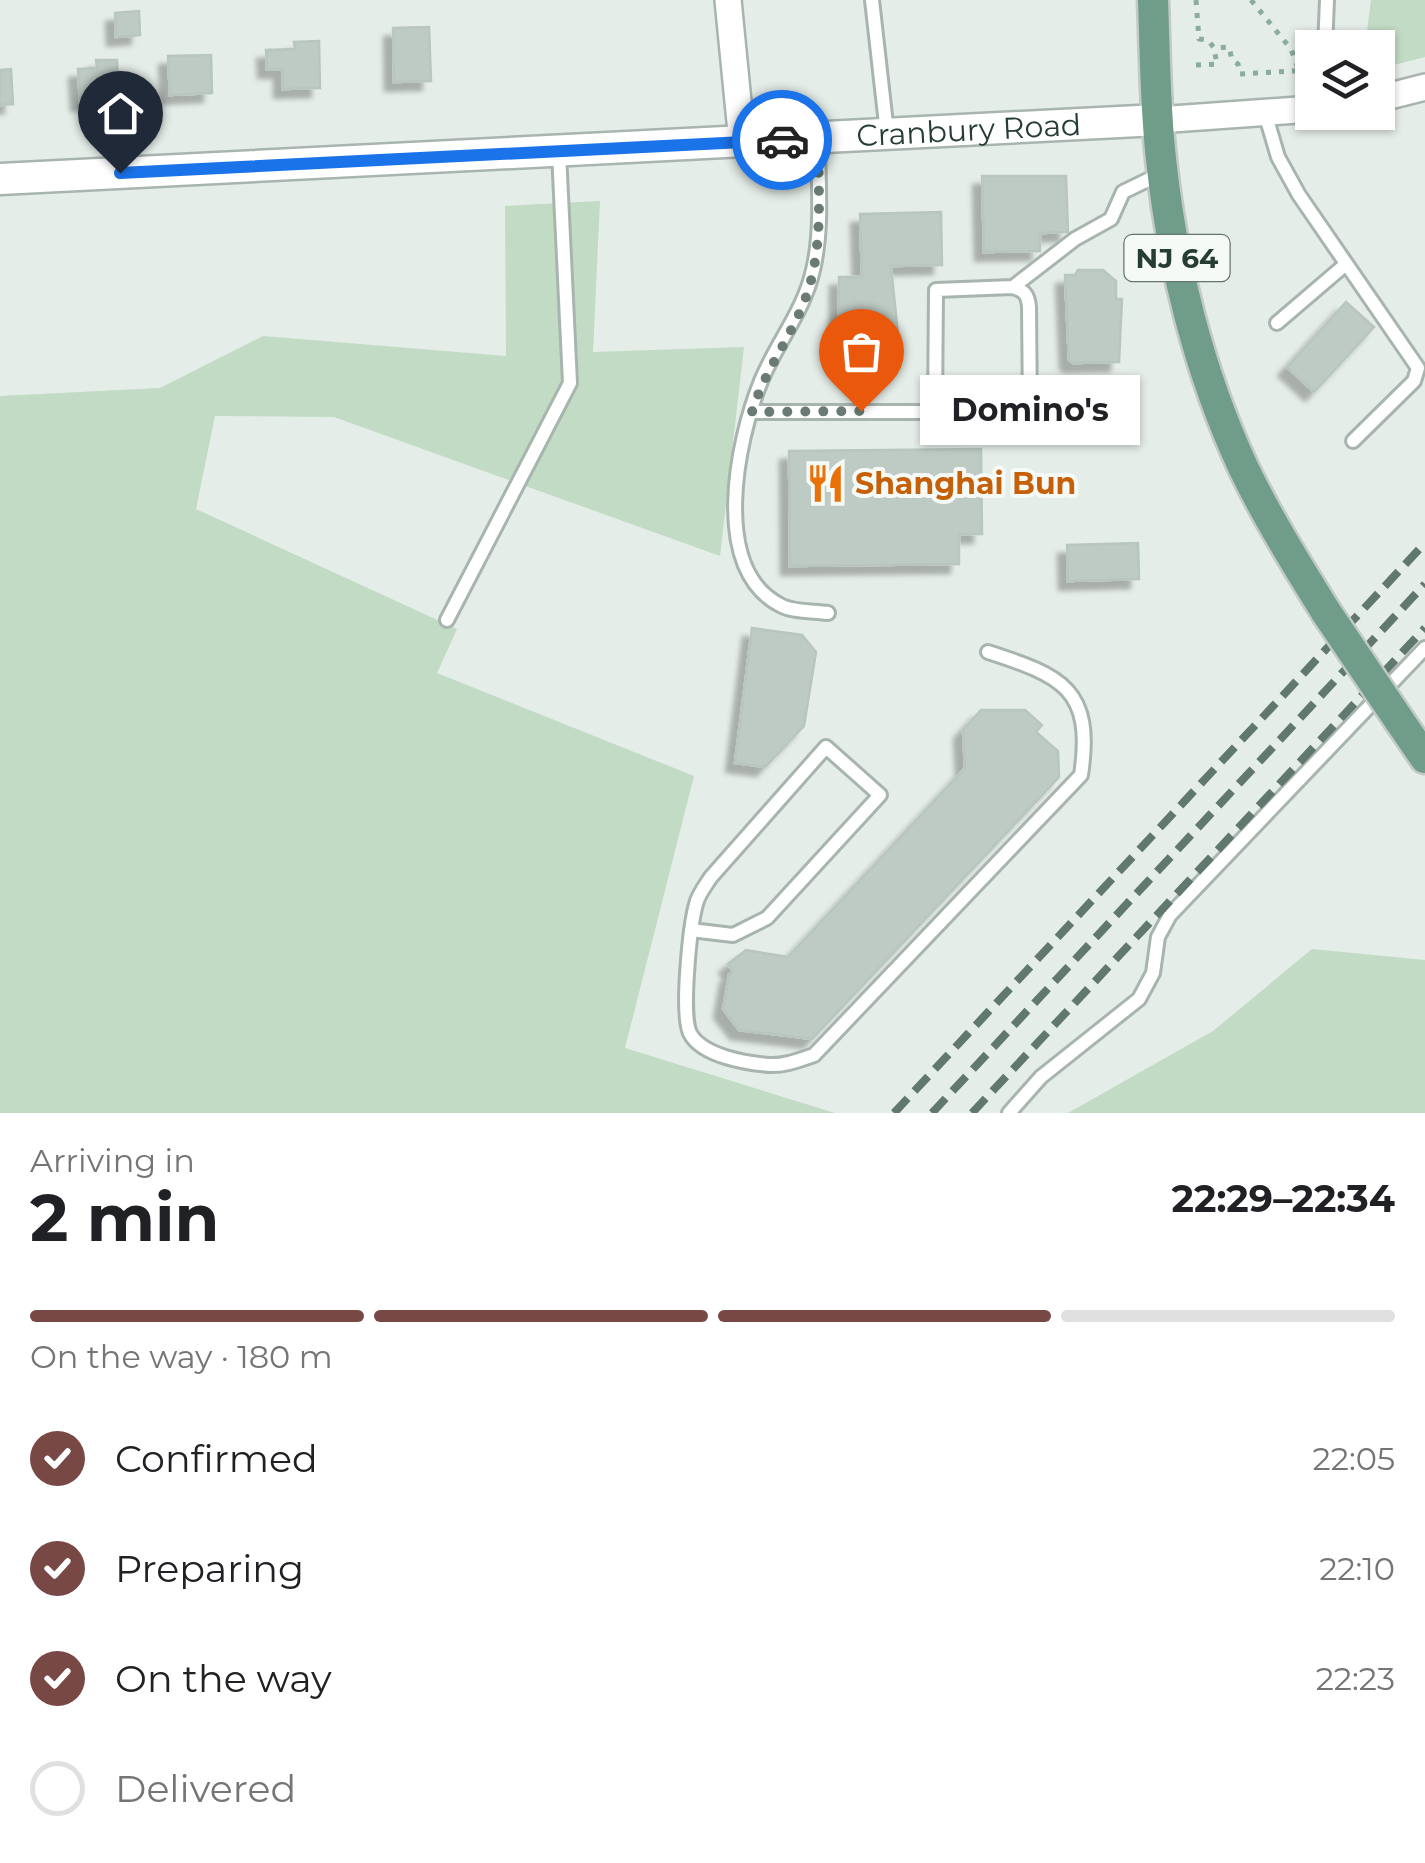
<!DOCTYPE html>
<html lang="en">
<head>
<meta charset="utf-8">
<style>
  body { margin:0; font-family:Montserrat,sans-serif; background:#f6f6f6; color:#202124; height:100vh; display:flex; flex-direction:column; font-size:38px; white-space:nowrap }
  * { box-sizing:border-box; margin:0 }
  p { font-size:32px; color:#757577 }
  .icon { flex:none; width:55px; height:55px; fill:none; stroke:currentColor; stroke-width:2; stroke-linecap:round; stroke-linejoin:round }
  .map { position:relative; height:1113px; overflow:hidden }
  .sheet { display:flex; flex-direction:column; background:#fff; flex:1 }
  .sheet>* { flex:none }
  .controls { position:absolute; left:1295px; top:30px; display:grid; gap:20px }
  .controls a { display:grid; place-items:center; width:100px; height:100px; border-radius:0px; background:#fff; box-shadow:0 2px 8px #0004; font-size:50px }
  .pin { position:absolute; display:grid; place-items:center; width:85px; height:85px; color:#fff; margin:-102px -42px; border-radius:50% 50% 50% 0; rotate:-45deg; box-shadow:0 0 10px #0007 }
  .pin .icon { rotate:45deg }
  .courier { position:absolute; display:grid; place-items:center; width:100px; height:100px; margin:-50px; border:8px solid #1a73e8; border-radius:50%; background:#fff; color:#222; box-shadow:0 2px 12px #0007 }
  .bubble { position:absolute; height:70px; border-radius:0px; background:#fff; box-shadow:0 2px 8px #0004; font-size:32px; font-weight:700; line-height:70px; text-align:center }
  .headline em { font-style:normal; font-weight:700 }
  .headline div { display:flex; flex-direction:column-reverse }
  .headline { display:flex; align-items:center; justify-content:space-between; height:170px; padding:0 30px }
  h1 { font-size:65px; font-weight:700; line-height:75px }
  .bar { display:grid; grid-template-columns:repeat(4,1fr); gap:15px 10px; align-content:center; height:120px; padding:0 30px }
  .bar i { height:12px; border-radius:8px; background:#e0e0e0 }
  .bar .on { background:#784845 }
  .bar p { grid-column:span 4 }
  ol { padding:0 30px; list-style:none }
  li { display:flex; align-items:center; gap:30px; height:110px }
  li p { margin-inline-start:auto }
  li .icon { padding:10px; border-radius:50%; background:#784845; color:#fff; stroke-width:4 }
  li:last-child { color:#757577 }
  li i { width:55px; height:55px; border:5px solid #e0e0e0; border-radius:50% }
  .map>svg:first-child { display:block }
  .green { fill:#c1dbc4 }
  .building { fill:#becac4; stroke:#b8c6be; stroke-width:2.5; filter:url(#shadow) }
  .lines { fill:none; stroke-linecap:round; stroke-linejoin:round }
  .service-casing { stroke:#a8b5ae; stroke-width:18 }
  .minor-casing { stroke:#a8b5ae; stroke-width:30 }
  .tertiary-casing { stroke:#a8b5ae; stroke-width:35 }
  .primary-casing { stroke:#c2c9c6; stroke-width:35 }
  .path { stroke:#89ad9c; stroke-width:5; stroke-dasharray:5 8; stroke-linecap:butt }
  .service { stroke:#fff; stroke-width:12 }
  .minor { stroke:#fff; stroke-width:25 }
  .tertiary { stroke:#fff; stroke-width:30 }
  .primary { stroke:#6f9d8a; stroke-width:30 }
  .rail { stroke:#61786e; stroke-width:8; stroke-dasharray:20 10; stroke-linecap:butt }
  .primary-bridge-casing { stroke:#c2c9c6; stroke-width:35; stroke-linecap:butt }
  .primary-bridge { stroke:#6f9d8a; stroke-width:30 }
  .done { stroke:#697b72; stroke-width:10; stroke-dasharray:0 18 }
  .route { stroke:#1a73e8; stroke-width:12 }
  .labels { text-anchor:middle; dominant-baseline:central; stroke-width:8; stroke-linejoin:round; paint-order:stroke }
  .shield { fill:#f6faf7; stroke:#64766e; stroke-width:2.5 }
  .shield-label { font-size:28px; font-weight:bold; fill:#263d33 }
  .street-label { font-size:30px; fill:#263d33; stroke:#f6faf7 }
  .food-label { font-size:30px; font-weight:bold; fill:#c56008; stroke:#f6faf7; text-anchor:start }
</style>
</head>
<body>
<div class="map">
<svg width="1425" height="1113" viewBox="0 0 1425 1113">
  <defs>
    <filter id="shadow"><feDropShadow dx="-9" dy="9" stdDeviation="2.5" flood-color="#0004"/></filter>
  </defs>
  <rect width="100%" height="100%" fill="#e5ede8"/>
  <path class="green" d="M1371,0h54v57l-47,12v-21l-13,-1z
    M600,201l-7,151 151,-5 -24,209 -386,-139 -119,-1 -19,93 261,120 -20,44 257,103 -69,272 210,65h-835v-717l160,-8 103,-52 243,20 -1,-150z
    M1312,949l113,11v153h-357l145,-82z"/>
  <path class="building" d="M139,11l1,24 -24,2 -1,-24z
    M429,27l2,54 -37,1 -1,-54z
    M319,41l1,47 -37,1v-20h-16l-1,-19 29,-1 -1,-7z
    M211,55l1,38 -42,2 -2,-39z
    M96,60h21l1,40 -38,2 -2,-33 19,-1z
    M11,69l2,35 -13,1v-35z
    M982,176h84l2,56 -28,1v18l-56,1z
    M941,212l1,53 -51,1 9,88 -62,2 1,-79h23l-2,-63z
    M1078,270h25l13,11v18h6l-3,63 -46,1 -4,-3 -4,-85h10z
    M1346,302l28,25 -60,65 -27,-25z
    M981,449l1,85h-23v30l-169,2 -1,-115z
    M1138,543l1,36 -71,2 -1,-36z
    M752,628l50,7 14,17 -12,74 -39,41 -30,-4z
    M981,710h44l17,15 -6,7 22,19 1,26 -247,262 -73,-9 -16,-21 6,-34 4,-4 -5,-7 18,-14 42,7 177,-189 -2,-38z"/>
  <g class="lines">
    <defs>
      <path id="service" d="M872,0l15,133
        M1325,48l2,-48
        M1265,113l13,44 21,38 119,173 -4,13 -61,60
        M818,139c0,43 5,89 -5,131 -9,41 -36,72 -52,111 -24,59 -52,190 21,225 12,6 32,5 46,7
        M1013,287l62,-48 36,-20 12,-27 37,-18
        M1277,323l69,-59
        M752,412h183l1,-122 77,-3c12,4 15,8 16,20l1,103 -95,2
        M447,620l123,-237 -11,-230
        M691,930l42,5 34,-17 113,-123 -54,-48 -115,130c-6,9 -13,18 -15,27 -6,22 -16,115 -5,131 13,21 54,28 78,30 16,1 30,-5 45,-10l267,-280c13,-86 -19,-99 -93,-123
        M1009,1113l32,-36 98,-78 14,-26 5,-36 12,-22 255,-267"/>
      <path id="minor" d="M728,0l14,142
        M1378,99l47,-12
        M1158,120l154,-11"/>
      <g id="tertiary">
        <path id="s1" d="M0,179l1158,-59"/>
      </g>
      <path id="primary" d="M1153,0c2,53 2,107 8,159 11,105 38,213 82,308 24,50 54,98 83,145
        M1399,720l26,38"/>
    </defs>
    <use href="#service" class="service-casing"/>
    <use href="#minor" class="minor-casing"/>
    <use href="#tertiary" class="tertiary-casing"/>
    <use href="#primary" class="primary-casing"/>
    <path class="path" d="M1196,0l3,39 9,1 6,8 15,-1 3,13 6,4 2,10 72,-4
      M1251,0l40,49 8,22
      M1196,65l21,-1 -3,-15"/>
    <use href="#service" class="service"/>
    <use href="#minor" class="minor"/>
    <use href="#tertiary" class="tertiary"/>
    <use href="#primary" class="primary"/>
    <path class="rail" d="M894,1113l531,-570
      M932,1113l493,-529
      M972,1113l453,-485"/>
    <defs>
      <path id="primary-bridge" d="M1326,612l73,108"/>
    </defs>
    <use href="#primary-bridge" class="primary-bridge-casing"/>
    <use href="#primary-bridge" class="primary-bridge"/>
  </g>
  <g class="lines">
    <path class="done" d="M782,140l36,-3c0,55 7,117 -16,170 -15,36 -38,66 -50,105l109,-1"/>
    <path class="route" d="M120,173l662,-33"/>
  </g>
  <defs>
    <symbol id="restaurant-bare" viewBox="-9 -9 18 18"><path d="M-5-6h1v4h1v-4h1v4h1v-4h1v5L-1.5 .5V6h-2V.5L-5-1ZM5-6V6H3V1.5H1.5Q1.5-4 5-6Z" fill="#e8710a" stroke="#f6faf7" stroke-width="2.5" paint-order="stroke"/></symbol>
  </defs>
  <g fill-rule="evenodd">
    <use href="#restaurant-bare" x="798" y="456" width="55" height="55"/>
  </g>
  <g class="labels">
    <rect class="shield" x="1124.5" y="235" width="105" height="46" rx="8"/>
    <g class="shield-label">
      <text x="1177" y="258">NJ 64</text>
    </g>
    <g class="street-label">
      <text stroke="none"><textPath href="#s1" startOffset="970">Cranbury Road</textPath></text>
    </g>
    <g class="food-label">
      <text x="855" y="483">Shanghai Bun</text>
    </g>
  </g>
</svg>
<div class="controls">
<a><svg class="icon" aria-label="layers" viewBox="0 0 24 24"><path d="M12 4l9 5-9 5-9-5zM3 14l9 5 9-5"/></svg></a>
</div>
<div class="pin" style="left:861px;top:411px;background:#ea580c"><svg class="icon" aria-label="bag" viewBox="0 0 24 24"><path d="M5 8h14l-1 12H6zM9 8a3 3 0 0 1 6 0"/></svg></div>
<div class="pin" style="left:120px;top:173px;background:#1f2937"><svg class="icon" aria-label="home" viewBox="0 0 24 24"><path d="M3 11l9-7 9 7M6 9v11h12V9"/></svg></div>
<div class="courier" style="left:782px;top:140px"><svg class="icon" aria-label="car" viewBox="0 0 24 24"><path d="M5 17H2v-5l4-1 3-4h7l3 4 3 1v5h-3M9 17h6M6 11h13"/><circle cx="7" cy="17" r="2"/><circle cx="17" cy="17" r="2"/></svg></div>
<div class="bubble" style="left:920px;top:375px;width:220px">Domino's</div>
</div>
<section class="sheet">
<div class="headline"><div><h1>2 min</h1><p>Arriving in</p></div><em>22:29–22:34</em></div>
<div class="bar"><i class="on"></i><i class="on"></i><i class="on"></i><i></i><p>On the way · 180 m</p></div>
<ol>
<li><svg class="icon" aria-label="check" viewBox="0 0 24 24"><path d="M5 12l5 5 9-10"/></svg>Confirmed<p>22:05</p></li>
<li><svg class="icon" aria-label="check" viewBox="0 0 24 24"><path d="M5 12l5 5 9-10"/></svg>Preparing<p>22:10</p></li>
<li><svg class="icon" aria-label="check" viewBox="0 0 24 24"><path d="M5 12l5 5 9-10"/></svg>On the way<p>22:23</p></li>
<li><i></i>Delivered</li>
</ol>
</section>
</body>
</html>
